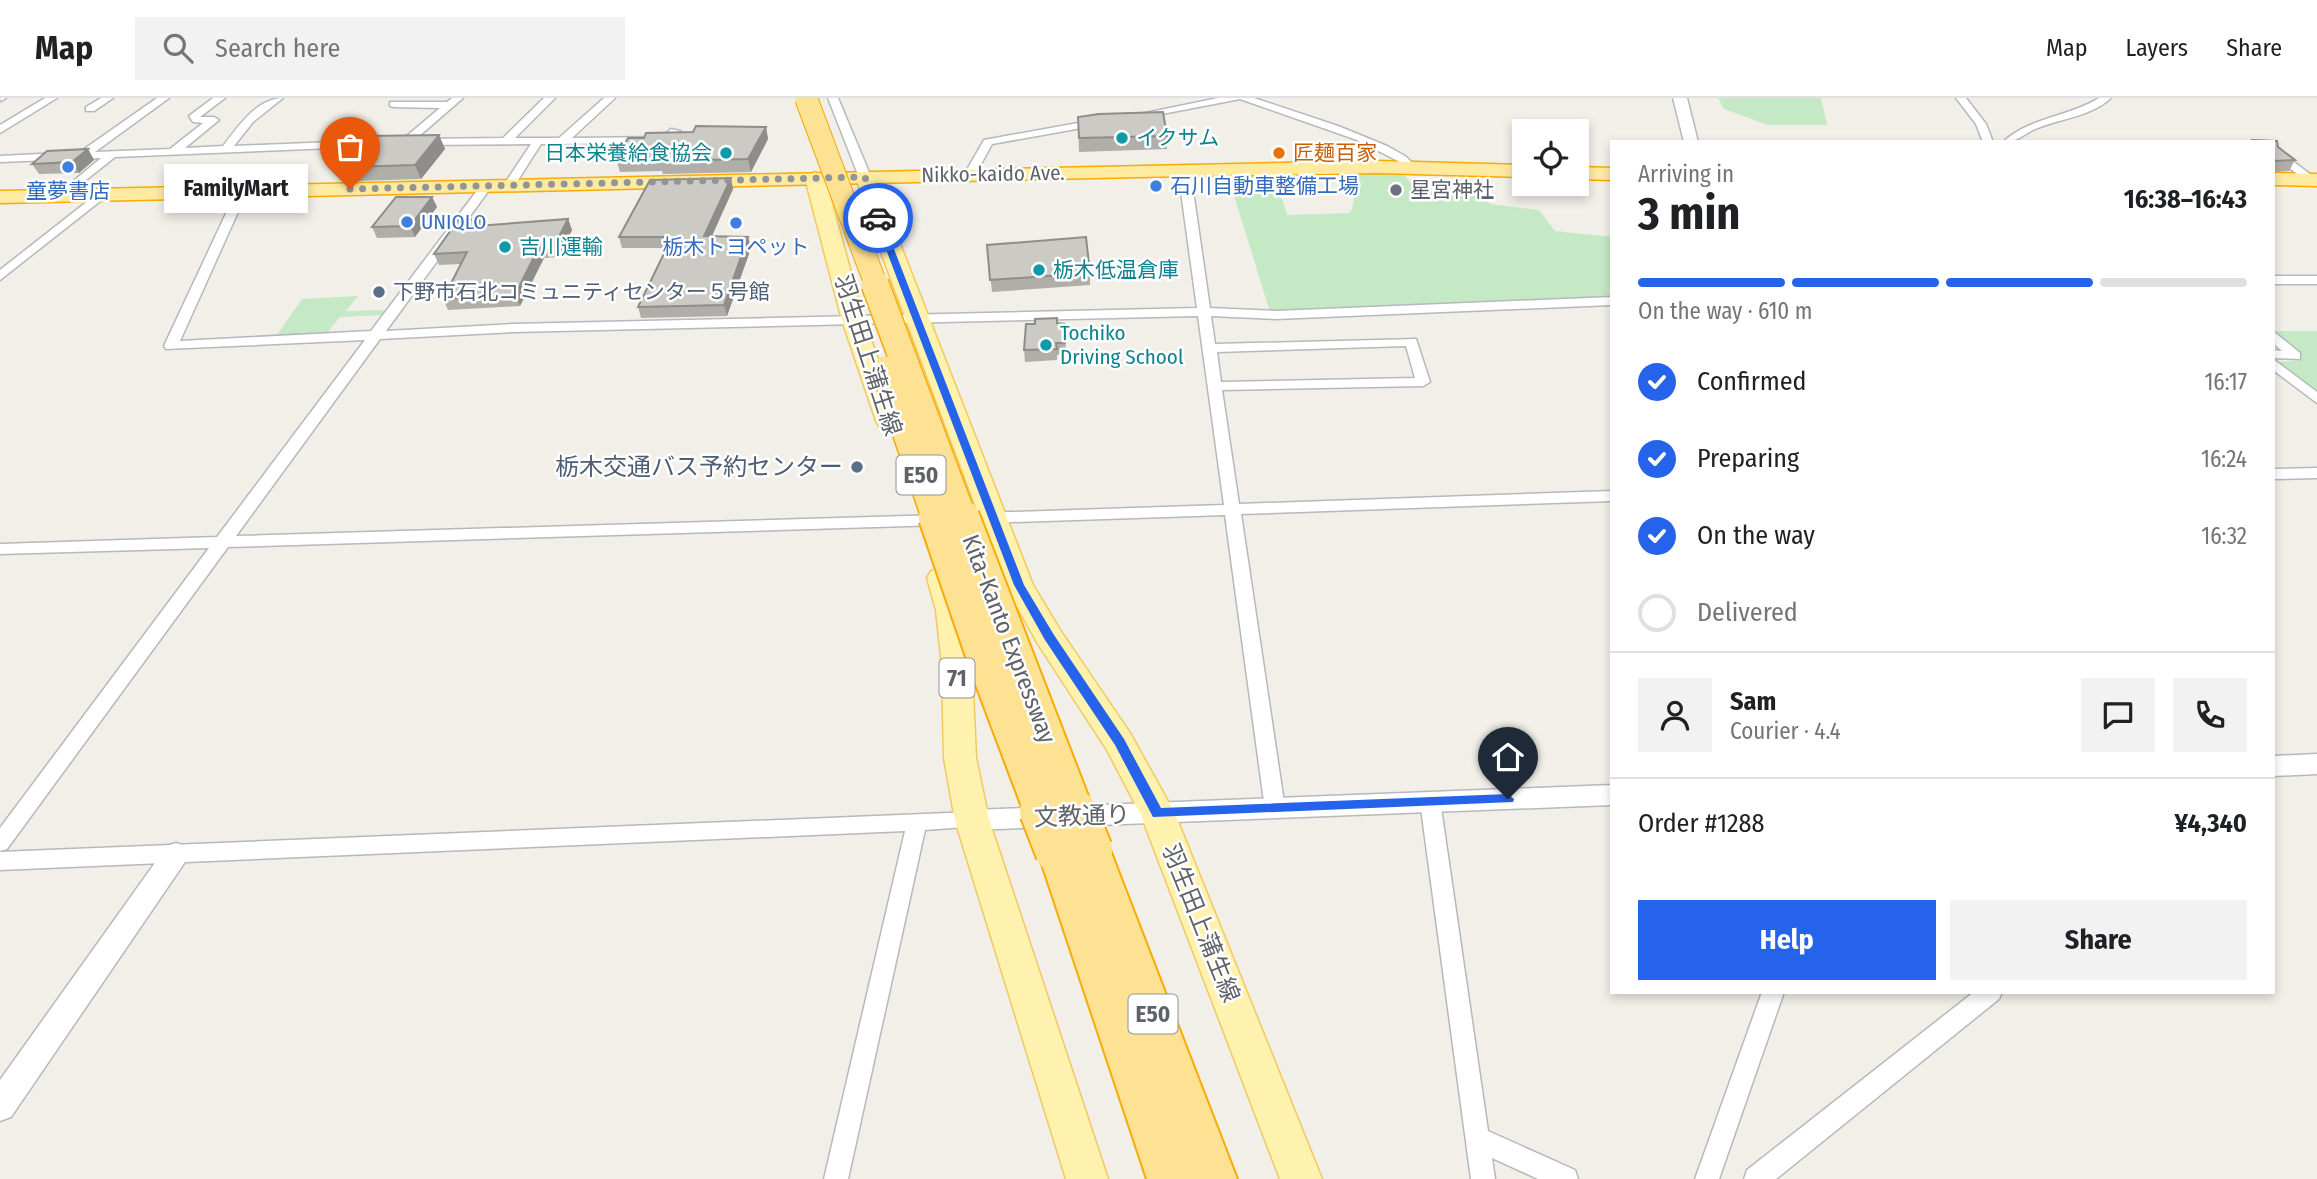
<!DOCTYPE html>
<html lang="en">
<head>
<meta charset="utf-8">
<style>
  body { margin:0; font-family:"Fira Sans Condensed","Noto Sans JP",sans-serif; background:#f2f2f2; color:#202124; height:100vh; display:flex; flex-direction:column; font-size:26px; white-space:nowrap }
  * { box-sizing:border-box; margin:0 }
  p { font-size:23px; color:#757577 }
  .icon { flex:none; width:38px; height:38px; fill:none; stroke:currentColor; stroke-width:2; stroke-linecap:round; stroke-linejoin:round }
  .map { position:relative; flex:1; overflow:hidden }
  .drawer { position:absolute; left:1610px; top:42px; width:665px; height:854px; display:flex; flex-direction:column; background:#fff; border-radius:0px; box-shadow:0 4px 10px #0003 }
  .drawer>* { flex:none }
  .tools { position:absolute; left:1512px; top:21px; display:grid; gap:14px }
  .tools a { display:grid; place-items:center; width:77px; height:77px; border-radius:0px; background:#fff; box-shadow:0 4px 10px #0003; font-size:35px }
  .pin { position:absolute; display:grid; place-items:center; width:60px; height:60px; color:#fff; margin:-72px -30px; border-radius:50% 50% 50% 0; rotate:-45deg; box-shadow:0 0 7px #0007 }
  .pin .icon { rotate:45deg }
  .courier { position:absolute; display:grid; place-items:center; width:70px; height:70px; margin:-35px; border:5px solid #2563eb; border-radius:50%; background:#fff; color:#222; box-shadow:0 2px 9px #0007 }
  .bubble { position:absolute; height:49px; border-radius:0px; background:#fff; box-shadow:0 4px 10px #0003; font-size:23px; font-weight:700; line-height:49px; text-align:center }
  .summary em { font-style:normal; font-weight:700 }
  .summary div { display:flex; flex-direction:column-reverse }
  .summary { display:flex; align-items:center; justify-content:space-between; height:119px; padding:0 28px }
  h1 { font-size:46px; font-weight:700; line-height:52px }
  .bar { display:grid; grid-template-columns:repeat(4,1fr); gap:10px 7px; align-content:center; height:84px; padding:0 28px }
  .bar i { height:9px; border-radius:5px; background:#e0e0e0 }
  .bar .on { background:#2563eb }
  .bar p { grid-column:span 4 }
  .line { display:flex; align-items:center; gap:18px; padding:0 28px; border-top:2px solid #e0e0e0 }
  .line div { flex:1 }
  .round { display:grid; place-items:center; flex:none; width:74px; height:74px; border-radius:0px; background:#f2f2f2 }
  ol { padding:0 28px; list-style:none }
  li { display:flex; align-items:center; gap:21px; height:77px }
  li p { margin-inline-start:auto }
  li .icon { padding:7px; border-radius:50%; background:#2563eb; color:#fff; stroke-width:4 }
  li:last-child { color:#757577 }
  li i { width:38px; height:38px; border:4px solid #e0e0e0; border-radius:50% }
  .primary-button { display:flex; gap:14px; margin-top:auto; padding:14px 28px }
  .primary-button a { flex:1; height:80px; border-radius:0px; background:#2563eb; color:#fff; font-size:28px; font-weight:700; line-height:80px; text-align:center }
  .primary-button a+a { background:#f2f2f2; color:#202124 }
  header { display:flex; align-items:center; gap:42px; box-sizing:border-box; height:98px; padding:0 35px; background:#fff; border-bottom:2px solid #e0e0e0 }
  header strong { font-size:33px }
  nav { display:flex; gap:38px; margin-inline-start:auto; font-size:24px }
  .search { width:490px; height:63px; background:#f2f2f2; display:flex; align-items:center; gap:18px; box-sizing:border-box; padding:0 24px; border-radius:0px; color:#757577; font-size:26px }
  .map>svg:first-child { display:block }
  .green { fill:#c5e8c5 }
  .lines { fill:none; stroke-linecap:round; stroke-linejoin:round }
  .minor-casing { stroke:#b5b8bc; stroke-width:3 }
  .tertiary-casing { stroke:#b5b8bc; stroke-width:3 }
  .primary-casing { stroke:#f2c960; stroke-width:3 }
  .trunk-casing { stroke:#f9ab00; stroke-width:3 }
  .motorway-casing { stroke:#f9ab00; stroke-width:4 }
  .minor { fill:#fff; fill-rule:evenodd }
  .tertiary { fill:#fff; fill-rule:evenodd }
  .primary { fill:#fff2af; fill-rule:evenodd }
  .trunk { fill:#feeaa1; fill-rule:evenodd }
  .motorway { fill:#fde293; fill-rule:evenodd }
  .motorway-bridge-far3-casing { stroke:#f9ab00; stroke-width:24; stroke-linecap:butt }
  .motorway-bridge-far2-casing { stroke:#f9ab00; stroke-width:30; stroke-linecap:butt }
  .motorway-bridge-far1-casing { stroke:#f9ab00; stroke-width:38; stroke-linecap:butt }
  .motorway-bridge-casing { stroke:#f9ab00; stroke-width:46; stroke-linecap:butt }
  .motorway-bridge-far3 { stroke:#fde293; stroke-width:22 }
  .motorway-bridge-far2 { stroke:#fde293; stroke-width:27 }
  .motorway-bridge-far1 { stroke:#fde293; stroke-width:34 }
  .motorway-bridge { stroke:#fde293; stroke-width:42 }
  .wall { fill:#afaea9 }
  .shaded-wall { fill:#8f8d8a }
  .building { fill:#cccac5; stroke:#8f8d8a; stroke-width:2 }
  .route { fill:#2563eb }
  .done { stroke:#929495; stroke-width:7; stroke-dasharray:0 12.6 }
  .culture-dot { fill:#0f9aa8; stroke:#fff; stroke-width:2.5 }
  .food-dot { fill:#e8710a; stroke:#fff; stroke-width:2.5 }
  .shop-dot { fill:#3f7fe0; stroke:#fff; stroke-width:2.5 }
  .worship-dot { fill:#6b7280; stroke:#fff; stroke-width:2.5 }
  .service-dot { fill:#5c6f8a; stroke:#fff; stroke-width:2.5 }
  .labels { text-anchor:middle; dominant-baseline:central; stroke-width:5; stroke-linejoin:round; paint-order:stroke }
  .far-culture-label { font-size:21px; fill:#0d838f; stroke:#fff; text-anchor:start }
  .far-food-label { font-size:21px; fill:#c56008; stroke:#fff; text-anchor:start }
  .far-street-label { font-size:21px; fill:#5f6368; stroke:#fff }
  .far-shop-label { font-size:21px; fill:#366cbe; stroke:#fff; text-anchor:start }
  .far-worship-label { font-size:21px; fill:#5b616d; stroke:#fff; text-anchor:start }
  .far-service-label { font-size:21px; fill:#4e5e75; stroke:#fff; text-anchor:start }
  .shield { fill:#fff; stroke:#8f9295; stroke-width:2 }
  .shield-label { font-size:23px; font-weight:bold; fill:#5f6368 }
  .street-label { font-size:24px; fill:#5f6368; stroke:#fff }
  .service-label { font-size:24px; fill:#4e5e75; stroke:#fff; text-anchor:end }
</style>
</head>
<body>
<header>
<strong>Map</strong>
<div class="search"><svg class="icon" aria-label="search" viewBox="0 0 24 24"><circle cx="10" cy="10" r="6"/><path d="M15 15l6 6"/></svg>Search here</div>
<nav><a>Map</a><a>Layers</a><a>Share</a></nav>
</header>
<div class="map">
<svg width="2317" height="1081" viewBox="0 0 2317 1081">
  <rect width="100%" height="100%" fill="#f1efe8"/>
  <path class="green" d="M1718,0h103l6,27h-59l-44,-16z
    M1359,73l44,2 14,19 56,-1 18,13 48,6 16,21 57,6v60l-342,15 -42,-136 47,-1 12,40 62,-2 3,-4z
    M358,198l-12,15 42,-1 -5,5 -43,2 -14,17 -51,4 27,-39z
    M2277,233h40v62l-38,-31 23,-2z"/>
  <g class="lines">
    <defs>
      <path id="minor" d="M0,0h6l-5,3z
        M45,0h12l-57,35v-8z
        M101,0h12l-19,13h-8v-4z
        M157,0h12l-74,54 75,-3 33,-26 -10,-1 -4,-6 24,-18h12l-25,19h14l5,3 -34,28 38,-2c15,-19 34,-48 60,-48l-30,24 -19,24 148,-6 5,3 -5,3 -267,11 -53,42 -4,-1v-4l43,-36 -101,4v-6l80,-4z
        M452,0h11l-53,46h-8v-4l38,-32 -46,-1 -4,-1v-4h57z
        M544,0h11l-40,40h44l45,-40h11l-43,40 90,-1 9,-8 9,2 -15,12 -124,1 -28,44 -4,1 -6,-3 28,-42 -111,1 -5,-3 5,-3 83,-1z
        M828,0h10l33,79 -2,2 -10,-2z
        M1218,0h36l84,28 49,20 18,10 13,12 -10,2 -10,-9 -41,-21 -117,-41 -109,21 -5,-3z
        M1956,0h10l20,26 7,18h-10l-7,-18z
        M2099,0h12c-22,20 -52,20 -78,32 -12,6 -16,12 -30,12 27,-25 66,-25 96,-44z
        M1100,21l5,3 -1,2 -112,20 -18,33 -10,-2 20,-35z
        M2273,48l42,32v4h-8l-34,-27z
        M1184,69l6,3 20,138 66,3 336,-14v8l-336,14 -65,-3 4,28 201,-5 14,43 -7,4 -201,4 17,114 373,-13v10l-371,13 44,295 -3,6 -7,2 -7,-2 -3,-6 -40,-294 -242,8 -8,-5 8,-5 241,-8 -26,-189 -685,16 -133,7 -144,197 705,-21 8,5 -8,5 -713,22 -221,302 -7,2v-23l209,-280 -209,6v-10l217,-7 148,-197 -199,9 -2,-3 73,-156 10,2 -67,149 191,-10 111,-147 4,-1 6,3 -106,145 127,-7 684,-16 -19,-138zM1406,248l9,32 -194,4 -4,-30z
        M98,95l10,2 -108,85v-10z
        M2273,178h44v8h-44z
        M2273,233l27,22v6l-27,-1v-8l9,1 -9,-8z
        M2273,261l44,33v11l-44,-33z
        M2317,370v10l-44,1v-10z
        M1430,695l7,2 3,6 48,330 87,39 3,9h-40l-46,-21 3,21h-24l-51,-378 3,-6z
        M972,714l7,2 3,6 -3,6 -54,4 -77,349h-24l81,-348 -905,39v-18z
        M1762,894h22l-65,187h-24z
        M1974,894h28l-3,7 -223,180h-32l3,-9z"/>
      <path id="tertiary" d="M1673,0h14l11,44h-14z
        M2317,656v20l-44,2v-20z
        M1612,687v20l-640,25 -9,-3 -4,-7 4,-7 9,-3z
        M176,745l9,3 4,8 -4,8 -174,255 -11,4v-41l167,-234z"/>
      <path id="primary" d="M865,73l9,6 159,408 27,45 70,103 45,81 147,365h-42l-139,-364 -34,-65 -69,-106 -33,-59 -133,-357 -16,-51z
        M815,74l10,6 39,142 36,101 -3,5 -9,2 -9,-2 -3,-5 -34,-101 -37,-142z
        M941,470l10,3 15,39 6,56 4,92 13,62 119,359h-42l-111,-359 -11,-62 -2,-92 -6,-56 -9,-32 4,-7z"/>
      <path id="trunk" d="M1377,63l147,4v12l-147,-4 -193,3 -1184,27v-12z
        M1577,69l35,1v12l-35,-1z
        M2273,75l44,1v12l-44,-1z"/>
      <path id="motorway" d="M1091,736l14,5 5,11 127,329h-90l-109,-327 5,-11 14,-5 14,5 3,5 3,-7z"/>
    </defs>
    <use href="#minor" class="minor-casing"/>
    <use href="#tertiary" class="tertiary-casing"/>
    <use href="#primary" class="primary-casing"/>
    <use href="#trunk" class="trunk-casing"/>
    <use href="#motorway" class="motorway-casing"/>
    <use href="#minor" class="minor"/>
    <use href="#tertiary" class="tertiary"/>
    <use href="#primary" class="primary"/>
    <use href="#trunk" class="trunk"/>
    <use href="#motorway" class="motorway"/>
    <defs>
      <path id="motorway-bridge-far3" d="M806,0l70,187"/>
      <path id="motorway-bridge-far2" d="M875,186l88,235
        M885,272l51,149"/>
      <path id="motorway-bridge-far1" d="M936,419l51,149 55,146
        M962,419l114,295"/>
      <path id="motorway-bridge" d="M1041,713l16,41
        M1075,713l16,39"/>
    </defs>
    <use href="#motorway-bridge-far3" class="motorway-bridge-far3-casing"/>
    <use href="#motorway-bridge-far2" class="motorway-bridge-far2-casing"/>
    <use href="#motorway-bridge-far1" class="motorway-bridge-far1-casing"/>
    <use href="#motorway-bridge" class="motorway-bridge-casing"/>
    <use href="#motorway-bridge-far3" class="motorway-bridge-far3"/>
    <use href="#motorway-bridge-far2" class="motorway-bridge-far2"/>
    <use href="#motorway-bridge-far1" class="motorway-bridge-far1"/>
    <use href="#motorway-bridge" class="motorway-bridge"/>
  </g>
  <path class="wall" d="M1078,19l89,19v13l-88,3z
    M766,29l2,12 -17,33 -88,2 -1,-3 -42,1 -4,-13 28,-21 49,-6z
    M439,37l6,14 -24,30 -65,2 -7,-14 3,-4 -4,-7z
    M2253,42l24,1 1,6 17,13 -6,11 -16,1v-30h-21z
    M88,51l6,11 -15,13 -40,1 -7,-10z
    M733,91l-21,47 36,1 3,11 -24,68 -86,2 -3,-11 28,-59h-44l-3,-11z
    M432,99l5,10 -22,30 -38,1 -5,-11z
    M480,121l3,7 85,-7 4,11 -14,27 -14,1 -24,48 -72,4 -5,-11 18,-35 -22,1 -5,-11z
    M987,147l103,28v12l-98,7z
    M1057,225l8,1 1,30 -9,1v5l-32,2 -1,-12z"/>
  <path class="shaded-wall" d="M766,29l2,12 -17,33 -3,-13z
    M439,37l6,14 -24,30 -6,-14z
    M88,51l6,11 -15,13 -7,-11z
    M731,80l2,11 -26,58 -3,-11z
    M432,99l5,10 -22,30 -5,-11z
    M568,121l4,11 -14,27 -4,-11z
    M748,139l3,11 -24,68 -3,-11z
    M539,149l5,11 -24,48 -5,-11z"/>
  <path class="building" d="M1163,14l4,24 -88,2 -1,-21 21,-3z
    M696,28l70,1 -18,32 -89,2 2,-3 -45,1 12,-21h16l2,-5 47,-1z
    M439,37l-24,30 -66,2 9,-11h-10l18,-20z
    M2253,42l24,1 1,6 17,13 -19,1 -3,-2v-17h-18z
    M88,51l-16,13 -40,2 15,-13z
    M731,80l-27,58 44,1 -24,68 -86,2 34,-70h-53l31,-57z
    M396,99h36l-22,29 -38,1z
    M480,121l-3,7 91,-7 -14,27 -15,1 -24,48 -72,4 24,-47 -33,2 24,-34z
    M1086,139l4,36 -100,7 -3,-35z
    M1057,220v5l8,1v19h-9l1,6 -33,1 2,-26h9v-5z"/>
  <path class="route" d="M878,118l4,2 142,367 30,50 70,104 37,69 347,-14 6,5 -1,3 -360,15 -38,-72 -70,-105 -31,-55 -140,-367z"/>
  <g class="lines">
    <path class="done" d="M350,91l515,-12 13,41"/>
  </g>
  <g class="culture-dot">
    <circle cx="1122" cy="40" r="7"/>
    <circle cx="726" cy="55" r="7"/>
    <circle cx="505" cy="149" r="7"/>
    <circle cx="1039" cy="172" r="7"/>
    <circle cx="1046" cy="247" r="7"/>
  </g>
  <circle class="food-dot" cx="1279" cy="55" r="7"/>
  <g class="shop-dot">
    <circle cx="68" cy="69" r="7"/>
    <circle cx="1156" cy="88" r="7"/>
    <circle cx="407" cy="124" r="7"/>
    <circle cx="736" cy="125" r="7"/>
  </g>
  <circle class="worship-dot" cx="1396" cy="92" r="7"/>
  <g class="service-dot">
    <circle cx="379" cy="194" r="7"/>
    <circle cx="857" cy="369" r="7"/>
  </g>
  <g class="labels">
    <g class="far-culture-label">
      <text x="1136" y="40">イクサム</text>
      <text x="712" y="55" text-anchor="end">日本栄養給食協会</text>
      <text x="519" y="149">吉川運輸</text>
      <text x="1053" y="172">栃木低温倉庫</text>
      <text x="1060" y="235">Tochiko<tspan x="1060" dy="24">Driving School</tspan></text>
    </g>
    <g class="far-food-label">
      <text x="1293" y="55">匠麺百家</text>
    </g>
    <g class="far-street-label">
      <text transform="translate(993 76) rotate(-1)">Nikko-kaido Ave.</text>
    </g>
    <g class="far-shop-label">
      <text x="1170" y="88">石川自動車整備工場</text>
      <text x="68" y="93" text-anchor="middle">童夢書店</text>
      <text x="421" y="124">UNIQLO</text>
      <text x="736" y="149" text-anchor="middle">栃木トヨペット</text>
    </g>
    <g class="far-worship-label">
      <text x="1410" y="92">星宮神社</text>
    </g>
    <g class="far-service-label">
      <text x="393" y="194">下野市石北コミュニティセンター５号館</text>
    </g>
    <g class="shield">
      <rect x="896.5" y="357.5" width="49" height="39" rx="5"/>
      <rect x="939.5" y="560.5" width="35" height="39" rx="5"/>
      <rect x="1128.5" y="896.5" width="49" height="39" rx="5"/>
    </g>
    <g class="shield-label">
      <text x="921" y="377">E50</text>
      <text x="957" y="580">71</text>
      <text x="1153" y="916">E50</text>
    </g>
    <g class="street-label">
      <text transform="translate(868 257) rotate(72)">羽生田上蒲生線</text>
      <text transform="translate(1009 541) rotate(69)">Kita-Kanto Expressway</text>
      <text transform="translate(1082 718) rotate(-2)">文教通り</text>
      <text transform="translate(1201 825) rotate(68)">羽生田上蒲生線</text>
    </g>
    <g class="service-label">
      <text x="843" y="369">栃木交通バス予約センター</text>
    </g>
  </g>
</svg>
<div class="tools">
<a><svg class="icon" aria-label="locate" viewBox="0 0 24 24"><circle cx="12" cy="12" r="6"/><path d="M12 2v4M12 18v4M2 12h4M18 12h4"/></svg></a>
</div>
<div class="pin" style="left:350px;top:91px;background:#ea580c"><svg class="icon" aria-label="bag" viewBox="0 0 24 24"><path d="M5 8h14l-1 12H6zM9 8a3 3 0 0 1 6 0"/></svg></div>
<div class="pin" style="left:1508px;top:701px;background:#1f2937"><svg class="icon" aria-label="home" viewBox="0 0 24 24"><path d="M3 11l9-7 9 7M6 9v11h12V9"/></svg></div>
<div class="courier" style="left:878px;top:120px"><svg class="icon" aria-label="car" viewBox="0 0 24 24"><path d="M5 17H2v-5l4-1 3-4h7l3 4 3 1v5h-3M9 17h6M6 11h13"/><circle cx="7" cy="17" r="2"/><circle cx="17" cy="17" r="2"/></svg></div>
<div class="bubble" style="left:164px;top:66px;width:144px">FamilyMart</div>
<section class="drawer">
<div class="summary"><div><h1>3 min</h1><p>Arriving in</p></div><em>16:38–16:43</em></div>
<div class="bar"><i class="on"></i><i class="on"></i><i class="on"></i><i></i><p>On the way · 610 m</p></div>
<ol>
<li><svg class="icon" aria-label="check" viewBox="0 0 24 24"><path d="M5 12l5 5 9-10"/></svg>Confirmed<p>16:17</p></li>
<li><svg class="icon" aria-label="check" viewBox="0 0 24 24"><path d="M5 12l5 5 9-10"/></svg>Preparing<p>16:24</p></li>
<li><svg class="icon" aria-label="check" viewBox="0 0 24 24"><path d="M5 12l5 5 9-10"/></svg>On the way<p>16:32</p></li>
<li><i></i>Delivered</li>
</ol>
<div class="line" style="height:126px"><a class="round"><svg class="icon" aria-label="person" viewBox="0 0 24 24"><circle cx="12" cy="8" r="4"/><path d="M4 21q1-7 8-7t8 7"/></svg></a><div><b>Sam</b><p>Courier · 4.4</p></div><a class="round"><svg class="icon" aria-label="chat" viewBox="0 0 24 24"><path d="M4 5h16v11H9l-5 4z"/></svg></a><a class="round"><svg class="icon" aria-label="phone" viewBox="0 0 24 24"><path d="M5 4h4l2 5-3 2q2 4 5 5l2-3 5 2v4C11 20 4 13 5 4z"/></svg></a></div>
<div class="line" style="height:91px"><div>Order #1288</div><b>¥4,340</b></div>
<div class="primary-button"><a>Help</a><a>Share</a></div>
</section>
</div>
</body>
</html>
